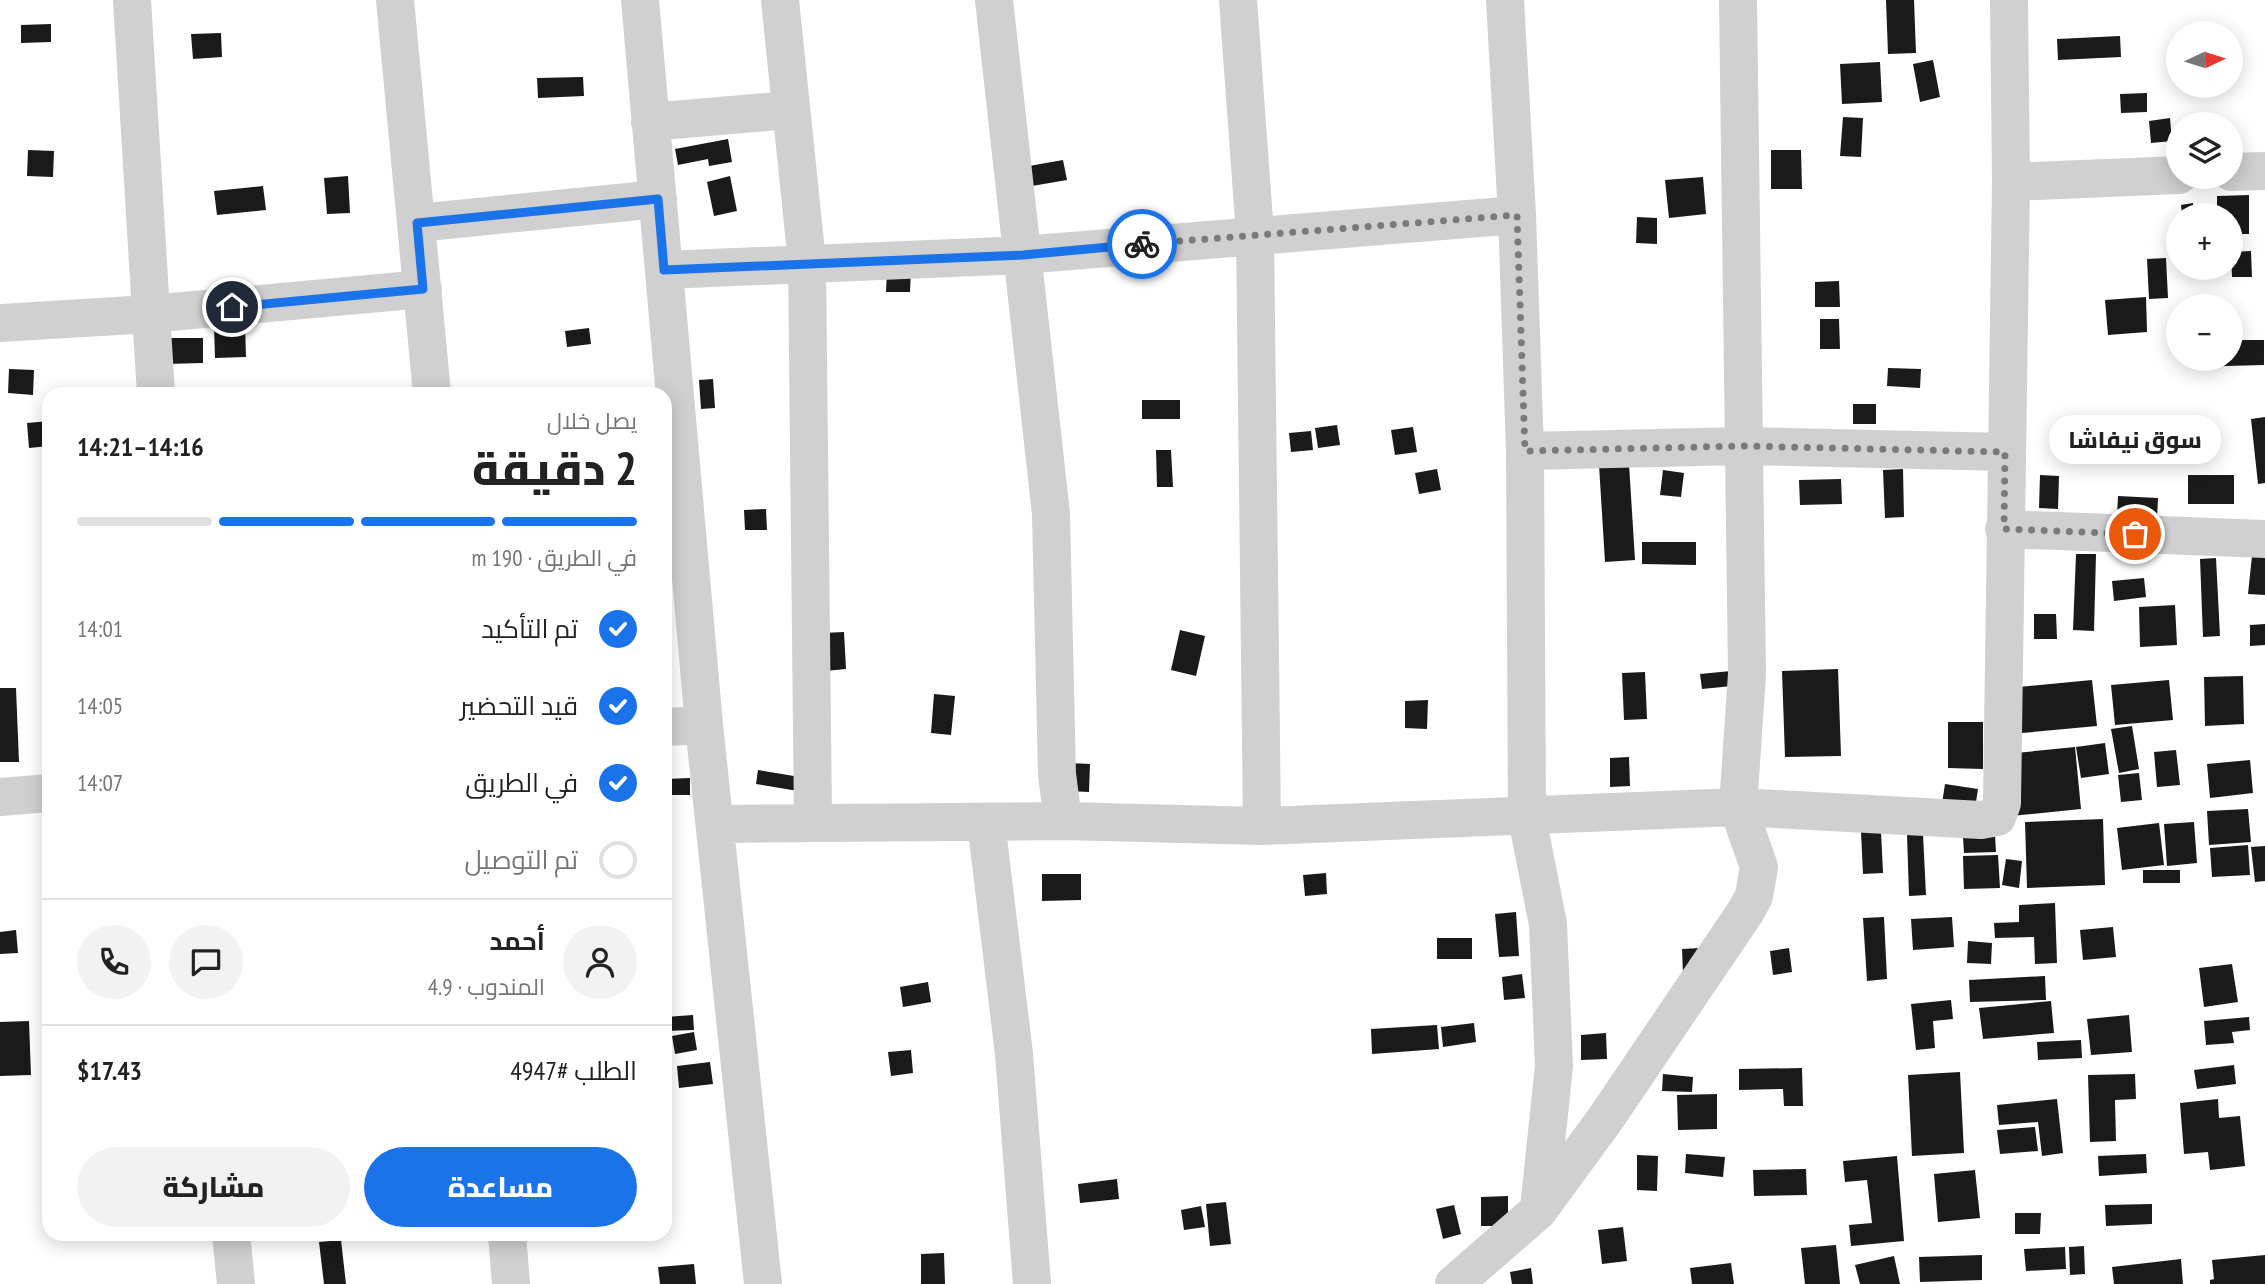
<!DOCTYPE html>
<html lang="ar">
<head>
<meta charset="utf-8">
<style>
  body { margin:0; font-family:"PT Sans Narrow",Cairo,sans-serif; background:#f2f2f2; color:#222; direction:rtl; height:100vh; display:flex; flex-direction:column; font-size:26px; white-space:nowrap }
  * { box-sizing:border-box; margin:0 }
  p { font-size:23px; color:#767676 }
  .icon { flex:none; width:38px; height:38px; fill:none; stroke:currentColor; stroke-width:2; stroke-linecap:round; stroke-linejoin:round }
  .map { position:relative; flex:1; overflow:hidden; direction:ltr }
  .details { position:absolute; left:42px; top:387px; width:630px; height:854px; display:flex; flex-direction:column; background:#fff; border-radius:21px; box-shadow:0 4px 18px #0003; direction:rtl }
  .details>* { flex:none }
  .needle { width:46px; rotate:86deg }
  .controls { position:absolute; left:2166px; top:21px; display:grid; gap:14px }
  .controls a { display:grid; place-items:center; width:77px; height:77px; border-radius:50%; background:#fff; box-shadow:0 4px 18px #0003; font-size:35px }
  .pin { position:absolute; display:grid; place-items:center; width:60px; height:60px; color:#fff; margin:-30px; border:4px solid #fff; border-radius:50%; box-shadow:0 2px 7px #0007 }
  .courier { position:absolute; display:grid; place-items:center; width:70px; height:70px; margin:-35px; border:5px solid #1a73e8; border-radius:50%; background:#fff; color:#222; box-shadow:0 2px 9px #0007 }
  .bubble { position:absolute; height:49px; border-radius:24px; background:#fff; box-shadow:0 4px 18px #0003; font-size:23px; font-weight:800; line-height:49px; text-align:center; direction:rtl }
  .overview em { font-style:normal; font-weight:800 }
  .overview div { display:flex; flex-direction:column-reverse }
  .overview { display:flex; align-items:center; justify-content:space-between; height:119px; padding:0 35px }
  h1 { font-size:46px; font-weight:800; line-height:52px }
  .bar { display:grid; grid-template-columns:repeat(4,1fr); gap:10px 7px; align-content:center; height:84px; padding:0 35px }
  .bar i { height:9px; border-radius:5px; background:#e0e0e0 }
  .bar .selected { background:#1a73e8 }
  .bar p { grid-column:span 4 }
  .line { display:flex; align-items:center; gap:18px; padding:0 35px; border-top:2px solid #e0e0e0 }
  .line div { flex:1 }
  .round { display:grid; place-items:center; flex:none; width:74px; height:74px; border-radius:37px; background:#f2f2f2 }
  ol { padding:0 35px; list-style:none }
  li { display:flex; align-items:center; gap:21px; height:77px }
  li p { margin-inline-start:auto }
  li .icon { padding:7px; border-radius:50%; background:#1a73e8; color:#fff; stroke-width:4 }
  li:last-child { color:#767676 }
  li i { width:38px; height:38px; border:4px solid #e0e0e0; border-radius:50% }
  .button { display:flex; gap:14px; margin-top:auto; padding:14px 35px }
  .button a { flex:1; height:80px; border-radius:42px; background:#1a73e8; color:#fff; font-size:28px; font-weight:800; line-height:80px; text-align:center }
  .button a+a { background:#f2f2f2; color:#222 }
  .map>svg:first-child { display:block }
  .building { fill:#1a1a1a }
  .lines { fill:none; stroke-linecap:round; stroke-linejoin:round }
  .minor { stroke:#d0d0d0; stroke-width:38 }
  .done { stroke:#7a7a7a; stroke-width:7; stroke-dasharray:0 12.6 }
  .route { stroke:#1a73e8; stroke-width:9 }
</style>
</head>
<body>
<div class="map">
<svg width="2265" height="1284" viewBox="0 0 2265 1284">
  <rect width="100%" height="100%" fill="#fff"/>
  <path class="building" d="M1886,0h28l2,53 -28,1z
    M51,24v18l-30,1v-18z
    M221,33l1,24 -29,2 -2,-25z
    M2120,36l1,21 -63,3 -1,-21z
    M1933,60l7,37 -20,5 -7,-38z
    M1880,62l2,40 -40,2 -2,-40z
    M583,77l1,19 -46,2 -1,-20z
    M2147,93v19l-26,1 -1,-19z
    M1843,117l20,1 -2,39 -21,-1z
    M2170,118l2,23 -21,2 -2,-22z
    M728,139l4,23 -23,4 -1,-7 -30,6 -3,-16z
    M28,150l26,1 -1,26 -26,-1z
    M1771,150h30l1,39h-31z
    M1063,160l4,20 -35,6 -3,-20z
    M348,176l2,37 -23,1 -3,-36z
    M730,176l7,35 -23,5 -7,-34z
    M1703,177l3,37 -37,4 -4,-38z
    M263,186l3,24 -49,5 -3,-24z
    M2249,195v39h-18v-19h-14v-19z
    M2193,203l1,12h-12l-1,-10z
    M1637,217l20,1v26l-21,-1z
    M2251,251l1,26h-20l-1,-25z
    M2166,258l2,40 -19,1 -2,-40z
    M887,270h24l-1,22h-24z
    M1839,281l1,26h-25v-25z
    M2146,297l1,35 -39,3 -3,-35z
    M2188,300h22v6h-22z
    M1820,319h19l1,30h-20z
    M245,324l1,33 -31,1 -1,-33z
    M589,328l2,16 -24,3 -2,-16z
    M166,338h37v25l-37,1z
    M2231,340h33v25l-75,2v-8h42z
    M1888,368l33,1 -1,19 -33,-2z
    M9,369l25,1 -1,25 -25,-2z
    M713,379l2,29 -14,1 -2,-29z
    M1142,400h38v19h-38z
    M1853,404h23v20h-23z
    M2265,417v66l-7,1 -7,-65z
    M49,421v25l-20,2 -2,-25z
    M1337,425l3,20 -22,3 -3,-20z
    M2156,425v21l-44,1 -1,-21z
    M2210,425l1,26 -42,1v-26z
    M1413,427l4,25 -22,3 -4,-25z
    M1311,431l2,19 -22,2 -2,-19z
    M1156,450h15l2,37h-16z
    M1629,464l6,96 -30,2 -6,-97z
    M1437,469l4,21 -22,4 -4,-21z
    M1903,469l1,48 -19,1 -2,-48z
    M1663,470l21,3 -3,24 -21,-2z
    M2040,475l19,1 -1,33 -19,-1z
    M2188,475h46v29h-46z
    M1841,479l1,25 -42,1 -1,-25z
    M2118,496l40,2 -1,20 -40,-2z
    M766,509l1,21h-22l-1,-20z
    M1642,542h54v23l-54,-1z
    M2076,554h20l-2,77 -21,-1z
    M2252,556l13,1v38l-17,-1z
    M2216,558l4,78 -17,1 -3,-78z
    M2144,578l2,19 -32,4 -2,-20z
    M2175,605l2,40 -37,2 -1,-40z
    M2034,614h22l1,25h-23z
    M2265,624v21l-15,1v-21z
    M1180,630l25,6 -9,40 -25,-6z
    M844,632l2,37 -21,2 -2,-38z
    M1838,669l3,87 -56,1 -3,-86z
    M1731,671l1,15 -30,3 -2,-15z
    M1645,672l2,47 -23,1 -2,-47z
    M2243,676l1,48 -39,2 -1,-49z
    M2092,680l5,46 -75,7 -3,-46z
    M2169,680l4,40 -58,5 -4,-40z
    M0,688h16l3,74h-19z
    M934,694l21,2 -4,39 -20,-2z
    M1428,700l-1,29 -22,-1v-27z
    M1948,722h35v47l-35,-1z
    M2132,726l7,43 -20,4 -8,-44z
    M2105,743l4,31 -28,4 -5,-31z
    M2075,747l6,62 -70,7 -5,-62z
    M2176,750l4,35 -23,2 -3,-35z
    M1629,757l1,29 -20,1v-29z
    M2250,760l3,33 -43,5 -3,-34z
    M1069,763l21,1 -1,28 -21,-1z
    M758,770l42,7 -2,14 -42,-7z
    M2139,773l3,27 -21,2 -3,-27z
    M690,778v17h-25v-16z
    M1945,784l33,5 -4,26 -33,-5z
    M2248,809l3,33 -42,3 -2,-34z
    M2103,819l2,66 -78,3 -2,-66z
    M2194,822l3,41 -30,3 -3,-42z
    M2159,823l5,42 -42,5 -5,-42z
    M1881,831l2,42 -20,1 -2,-42z
    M1907,834h16l3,61 -17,1z
    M1995,835l1,17 -32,1 -1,-16z
    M2248,845l2,30 -38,2 -2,-29z
    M2265,846v35l-10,1 -4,-35z
    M1998,855l2,33 -36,1 -1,-33z
    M2006,859l16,2 -3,27 -17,-3z
    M2143,870h37v13h-37z
    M1326,873l1,21 -22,2 -2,-21z
    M1042,874h39v26l-39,1z
    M2055,903l2,60 -22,1 -1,-27 -39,1 -1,-15 25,-1v-17z
    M1516,912l3,44 -20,1 -4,-43z
    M1884,917l3,62 -20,2 -4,-63z
    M1952,917l2,30 -41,3 -2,-31z
    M2113,927l3,30 -33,3 -3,-30z
    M16,930l2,23 -18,1v-22z
    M1437,938h35v21h-35z
    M1968,941l24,2 -1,21 -24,-1z
    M1700,948l-17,26 -1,-25z
    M1789,948l3,24 -19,3 -3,-24z
    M2232,964l6,38 -34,5 -5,-39z
    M1522,974l3,24 -21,2 -2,-23z
    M2045,976l1,24 -76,2 -1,-22z
    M928,982l3,20 -28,5 -3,-20z
    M1951,1000l2,19 -20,2 2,27 -19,2 -5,-46z
    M2051,1001l3,32 -71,6 -4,-31z
    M693,1015l1,15 -29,1v-14z
    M2129,1015l3,37 -41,3 -4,-36z
    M2249,1017l1,13 -18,2 2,11 -28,2 -2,-24z
    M29,1021l2,54 -31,1v-54z
    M1474,1023l2,19 -33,5 -2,-20z
    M1437,1025l2,24 -67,5 -1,-25z
    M694,1032l3,18 -22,4 -3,-18z
    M1606,1033l1,26 -26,1v-25z
    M2081,1040l1,18 -44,2 -1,-18z
    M911,1050l2,23 -22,3 -3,-24z
    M710,1062l3,22 -34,4 -2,-22z
    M2234,1065l2,19 -39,5 -3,-19z
    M1802,1068l1,38h-19l-1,-17 -44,1v-21z
    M1960,1072l4,81 -52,3 -4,-81z
    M1663,1074l30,3 -1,15 -30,-1z
    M2135,1074l1,25 -21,1 1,41 -26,1 -2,-67z
    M1717,1094v35l-39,1 -1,-35z
    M2057,1099l6,54 -21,3 -4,-34 -39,3 -2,-20z
    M2218,1099l1,19 21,-2 5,50 -35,4 -2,-18 -24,2 -4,-51z
    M2035,1127l3,24 -38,3 -3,-24z
    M1686,1154l39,3 -2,20 -38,-4z
    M2146,1154l1,19 -48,3 -1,-20z
    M1637,1155l21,1 -1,35 -20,-1z
    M1897,1156l7,85 -53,5 -2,-21 23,-2 -5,-43 -22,2 -2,-21z
    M1806,1169l1,26 -53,1 -1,-26z
    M1975,1170l5,48 -42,4 -4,-48z
    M1117,1179l2,20 -39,4 -2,-19z
    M1508,1196v30h-27v-29z
    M1226,1202l5,42 -21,2 -4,-42z
    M2152,1204v20l-46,2 -1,-21z
    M1454,1205l7,29 -18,5 -7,-30z
    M1201,1206l4,21 -21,3 -3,-20z
    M2015,1213h26l-1,21h-25z
    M1623,1227l4,34 -25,3 -4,-34z
    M372,1234h36l-1,7z
    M341,1240l5,44h-22l-5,-42z
    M1836,1245l4,39h-35l-4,-36z
    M2084,1246l1,28 -15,1 -1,-28z
    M2065,1247l1,22 -40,2 -2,-22z
    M944,1253l1,31h-24v-30z
    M1982,1255v25l-62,2 -1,-25z
    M2265,1255v29h-55v-4l4,-1 -2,-19z
    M1894,1256l6,28h-40l-5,-19z
    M2181,1259l2,25h-69l-2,-17z
    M1731,1263l3,21h-42l-2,-16z
    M694,1264l2,20h-36l-2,-17z
    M1531,1268l2,16h-21l-2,-12z"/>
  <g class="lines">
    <path class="minor" d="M132,0l24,394
      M395,0l37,394
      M640,0l64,725 59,559
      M780,0l27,262 6,559
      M994,0l57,514 6,260 6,47
      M1238,0l17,234 7,592
      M1505,0l12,215 8,236 2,367 21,106 6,142 -15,143
      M650,122l139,-12
      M2231,172l34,-1
      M2011,182l168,-7
      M417,223l241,-24
      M664,270l358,-15 495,-40
      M0,323l150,-9 273,-25
      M1525,451l218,-5 262,6
      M2004,529l261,10
      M665,727l39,-2
      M0,797l49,-4
      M986,822l28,232 18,230
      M716,824l347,-3 199,5 476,-19 243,13 16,-3 5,-14 9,-621 -2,-182
      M231,1234l5,50
      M507,1234l4,50
      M1454,1284l84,-73 68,-93 140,-207 8,-15 5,-29 -21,-60 9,-133 -9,-674"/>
  </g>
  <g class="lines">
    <path class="done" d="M1142,244l375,-29 8,236 219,-5 261,6 -1,77 131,5"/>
    <path class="route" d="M232,307l191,-18 -6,-66 241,-24 6,71 359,-15 119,-11"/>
  </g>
</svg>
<div class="controls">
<a><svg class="needle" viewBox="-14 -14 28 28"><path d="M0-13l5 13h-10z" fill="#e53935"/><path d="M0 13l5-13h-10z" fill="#767676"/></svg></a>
<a><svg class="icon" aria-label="layers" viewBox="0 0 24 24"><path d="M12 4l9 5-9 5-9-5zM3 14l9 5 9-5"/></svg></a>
<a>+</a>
<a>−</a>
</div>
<div class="pin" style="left:2135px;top:534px;background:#ea580c"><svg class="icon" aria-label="bag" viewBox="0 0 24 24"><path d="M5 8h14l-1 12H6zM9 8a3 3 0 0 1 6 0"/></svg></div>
<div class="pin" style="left:232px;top:307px;background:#1f2937"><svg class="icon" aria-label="home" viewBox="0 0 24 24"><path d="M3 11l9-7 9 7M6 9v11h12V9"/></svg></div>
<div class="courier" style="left:1142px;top:244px"><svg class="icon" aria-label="bike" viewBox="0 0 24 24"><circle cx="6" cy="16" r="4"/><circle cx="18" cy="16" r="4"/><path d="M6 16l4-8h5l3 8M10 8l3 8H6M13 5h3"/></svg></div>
<div class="bubble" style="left:2049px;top:415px;width:172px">سوق نيفاشا</div>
<section class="details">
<div class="overview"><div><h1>2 دقيقة</h1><p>يصل خلال</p></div><em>14:16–14:21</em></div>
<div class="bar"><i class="selected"></i><i class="selected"></i><i class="selected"></i><i></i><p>في الطريق · 190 m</p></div>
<ol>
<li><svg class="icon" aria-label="check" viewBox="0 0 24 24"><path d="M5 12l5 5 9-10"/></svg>تم التأكيد<p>14:01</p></li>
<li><svg class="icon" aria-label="check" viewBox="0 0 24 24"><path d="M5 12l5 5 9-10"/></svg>قيد التحضير<p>14:05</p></li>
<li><svg class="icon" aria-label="check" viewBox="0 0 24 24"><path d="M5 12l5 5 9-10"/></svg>في الطريق<p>14:07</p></li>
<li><i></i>تم التوصيل</li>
</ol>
<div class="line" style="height:126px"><a class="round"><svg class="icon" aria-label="person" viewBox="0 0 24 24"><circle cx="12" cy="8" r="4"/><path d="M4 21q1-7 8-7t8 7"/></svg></a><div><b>أحمد</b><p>المندوب · 4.9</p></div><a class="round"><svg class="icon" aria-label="chat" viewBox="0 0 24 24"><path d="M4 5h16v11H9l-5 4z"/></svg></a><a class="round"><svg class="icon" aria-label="phone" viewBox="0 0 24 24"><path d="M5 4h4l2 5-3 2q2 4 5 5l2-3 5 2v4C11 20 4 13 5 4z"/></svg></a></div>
<div class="line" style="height:91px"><div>الطلب #4947</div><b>$17.43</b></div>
<div class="button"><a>مساعدة</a><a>مشاركة</a></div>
</section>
</div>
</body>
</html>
